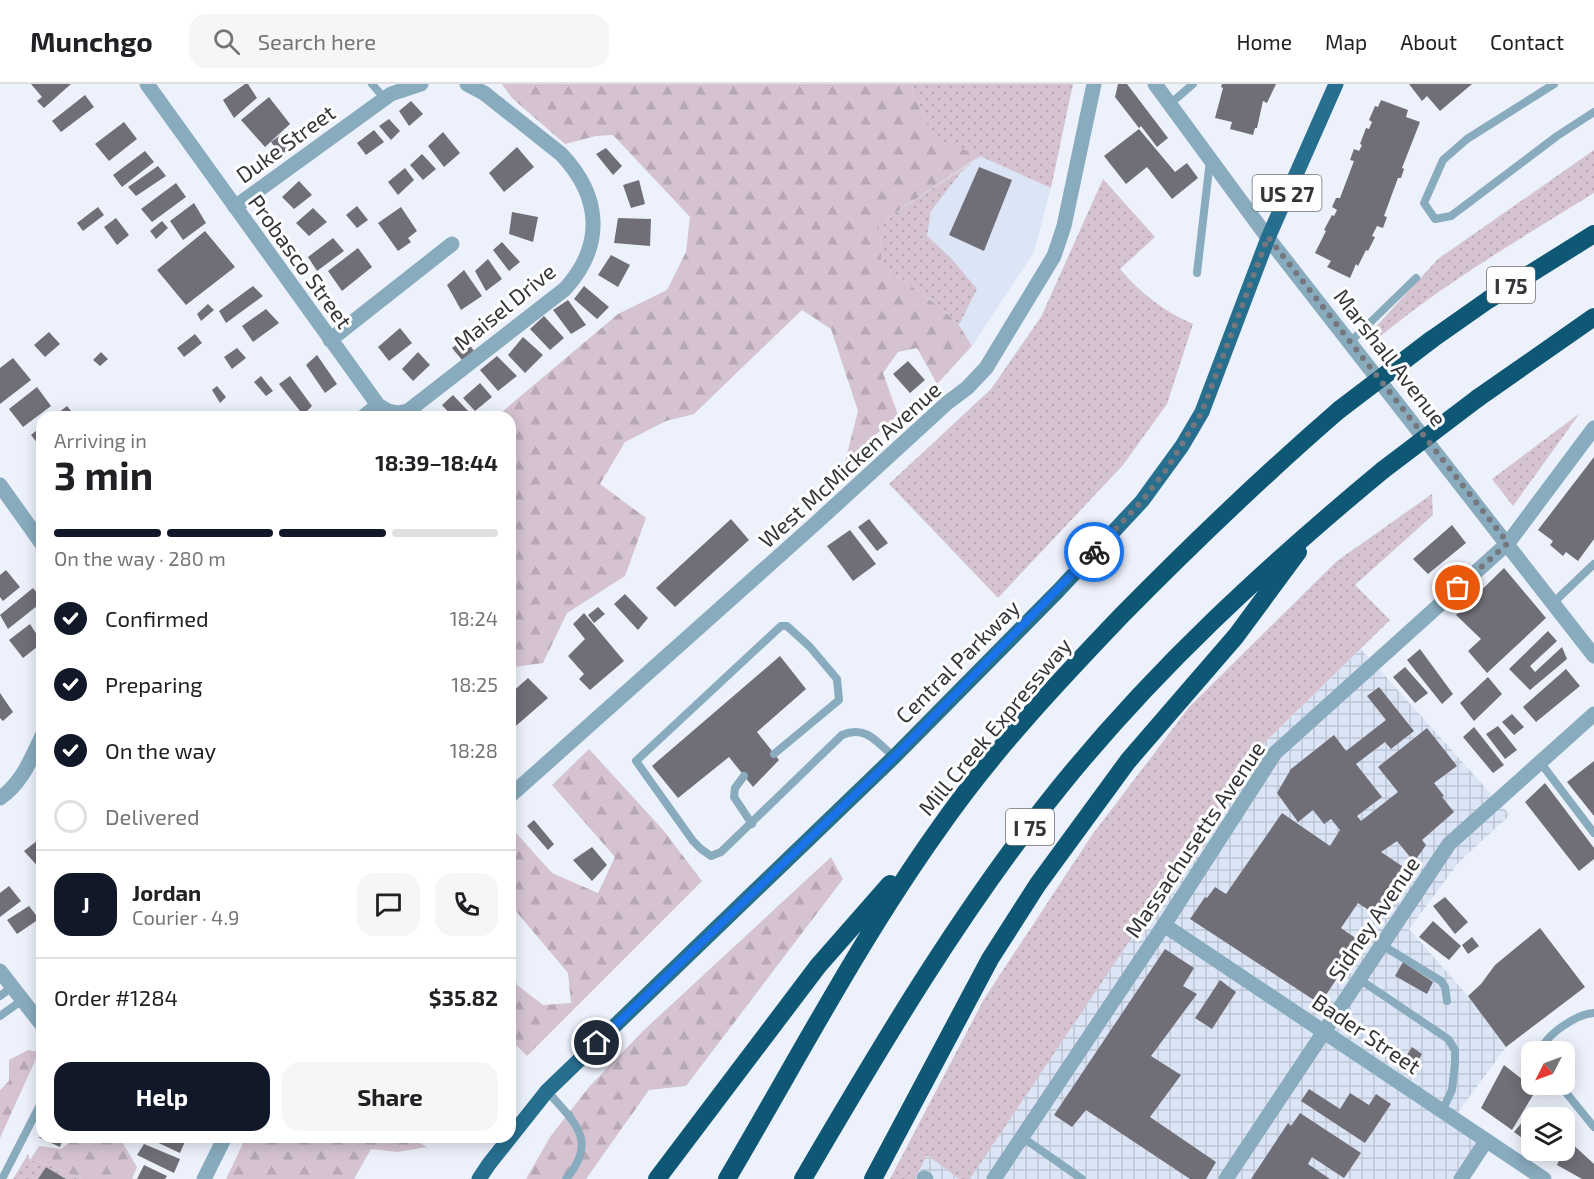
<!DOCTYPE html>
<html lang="en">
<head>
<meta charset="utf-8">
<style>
  body { margin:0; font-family:"Exo 2",sans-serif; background:#f6f6f6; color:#202124; height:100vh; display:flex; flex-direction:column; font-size:22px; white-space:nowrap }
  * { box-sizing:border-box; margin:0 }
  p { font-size:20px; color:#757577 }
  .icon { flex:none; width:33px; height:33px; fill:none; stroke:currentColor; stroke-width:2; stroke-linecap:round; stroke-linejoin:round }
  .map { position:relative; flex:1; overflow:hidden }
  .panel { position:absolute; left:36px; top:327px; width:480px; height:732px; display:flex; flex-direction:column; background:#fff; border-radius:18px; box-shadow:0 3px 15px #0003 }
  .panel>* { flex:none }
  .needle { width:39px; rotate:228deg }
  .controls { position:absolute; left:1521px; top:957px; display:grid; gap:12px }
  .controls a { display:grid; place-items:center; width:54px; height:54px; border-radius:12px; background:#fff; box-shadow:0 3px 15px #0003; font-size:30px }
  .pin { position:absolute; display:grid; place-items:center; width:51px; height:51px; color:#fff; margin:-26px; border:3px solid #fff; border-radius:50%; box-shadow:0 2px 6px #0007 }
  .courier { position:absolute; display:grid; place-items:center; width:60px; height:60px; margin:-30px; border:4px solid #1a73e8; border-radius:50%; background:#fff; color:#222; box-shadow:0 2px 8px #0007 }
  .head em { font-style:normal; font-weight:700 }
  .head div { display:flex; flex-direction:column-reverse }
  .head { display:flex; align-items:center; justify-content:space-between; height:102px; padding:0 18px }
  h1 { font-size:39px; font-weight:700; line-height:45px }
  .bar { display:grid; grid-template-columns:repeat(4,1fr); gap:9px 6px; align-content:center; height:72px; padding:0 18px }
  .bar i { height:8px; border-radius:4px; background:#e0e0e0 }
  .bar .active { background:#111827 }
  .bar p { grid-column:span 4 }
  .line { display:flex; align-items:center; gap:15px; padding:0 18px; border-top:2px solid #e0e0e0 }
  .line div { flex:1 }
  .round { display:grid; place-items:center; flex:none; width:63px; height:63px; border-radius:18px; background:#f6f6f6 }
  ol { padding:0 18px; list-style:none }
  li { display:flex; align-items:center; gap:18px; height:66px }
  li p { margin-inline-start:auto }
  li .icon { padding:6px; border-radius:50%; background:#111827; color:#fff; stroke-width:4 }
  li:last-child { color:#757577 }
  li i { width:33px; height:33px; border:3px solid #e0e0e0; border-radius:50% }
  .primary-button { display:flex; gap:12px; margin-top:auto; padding:12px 18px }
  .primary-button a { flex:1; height:69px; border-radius:18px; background:#111827; color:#fff; font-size:24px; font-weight:700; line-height:69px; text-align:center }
  .primary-button a+a { background:#f6f6f6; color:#202124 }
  header { display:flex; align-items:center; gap:36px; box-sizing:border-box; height:84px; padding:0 30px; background:#fff; border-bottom:2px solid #e0e0e0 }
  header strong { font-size:28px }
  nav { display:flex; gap:33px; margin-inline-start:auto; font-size:21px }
  .search { width:420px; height:54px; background:#f6f6f6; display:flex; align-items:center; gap:15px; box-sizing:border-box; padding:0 21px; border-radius:18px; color:#757577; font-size:22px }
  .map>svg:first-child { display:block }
  .built { fill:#dce5f6 }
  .industrial { fill:url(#industrial-grid) }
  .grass { fill:url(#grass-dots) }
  .forest { fill:url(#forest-firs) }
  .building { fill:#706e77 }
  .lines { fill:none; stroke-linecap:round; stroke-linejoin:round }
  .service { stroke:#88abbd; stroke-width:8 }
  .minor { stroke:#88abbd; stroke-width:15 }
  .tertiary { stroke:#88abbd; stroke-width:15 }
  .primary { stroke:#266f8f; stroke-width:15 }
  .motorway { stroke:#0e5875; stroke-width:18 }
  .motorway-bridge { stroke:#0e5875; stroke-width:18 }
  .done { stroke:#74777e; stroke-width:6; stroke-dasharray:0 10.8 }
  .route { stroke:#1a73e8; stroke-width:8 }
  .labels { text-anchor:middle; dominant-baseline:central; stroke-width:6; stroke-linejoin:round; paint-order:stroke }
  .shield { fill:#fefefe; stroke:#717275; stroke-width:1.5 }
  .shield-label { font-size:21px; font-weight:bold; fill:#34363a }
  .street-label { font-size:22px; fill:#34363a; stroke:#fefefe }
</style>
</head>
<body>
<header>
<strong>Munchgo</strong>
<div class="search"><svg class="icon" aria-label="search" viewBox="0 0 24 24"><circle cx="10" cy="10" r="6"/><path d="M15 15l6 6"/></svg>Search here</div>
<nav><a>Home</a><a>Map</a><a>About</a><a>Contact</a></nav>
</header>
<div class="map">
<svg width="1594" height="1095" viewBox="0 0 1594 1095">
  <defs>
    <pattern id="industrial-grid" width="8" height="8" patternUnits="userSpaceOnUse" patternTransform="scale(1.5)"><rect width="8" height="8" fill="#dce5f6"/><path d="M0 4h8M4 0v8" fill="none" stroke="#bdc5d4"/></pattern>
    <pattern id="grass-dots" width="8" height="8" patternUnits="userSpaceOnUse" patternTransform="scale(1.5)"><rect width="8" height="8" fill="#d5c3d1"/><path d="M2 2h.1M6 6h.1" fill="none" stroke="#b7a8b4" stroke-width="1.8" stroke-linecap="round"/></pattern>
    <pattern id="forest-firs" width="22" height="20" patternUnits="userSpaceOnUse" patternTransform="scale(1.5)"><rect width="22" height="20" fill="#d5c3d1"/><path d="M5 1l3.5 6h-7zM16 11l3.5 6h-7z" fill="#b7a8b4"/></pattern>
  </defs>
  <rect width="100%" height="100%" fill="#ecf1fc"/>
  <path class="built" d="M980,72l71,32 -17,64 -62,94 -13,-21 18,-36 -50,-53 4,-25 31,-40z"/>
  <path class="industrial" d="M1361,565l149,166 -51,47 -50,67 59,67 38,51 -53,72 33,22 -25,38h-491l289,-431z
    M927,1071l32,24h-33l-8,-5z"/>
  <path class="grass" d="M913,0h160l-22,104 -71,-32 -18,15 -31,40 -4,25 24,22 26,31 -18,36 -16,-15 -61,-46 -3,-40 101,-67 -43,-18 -25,-47z
    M1594,66v43c-74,46 -150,90 -217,146l-6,-7 67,-73z
    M1103,95l52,58 -35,32c20,24 45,43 73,55l-26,80 -44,61 -125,133 -109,-114 102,-95 50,-72z
    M1580,329l-67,93 -21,-27z
    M1432,410l1,21 -78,70 35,35 -131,128 -289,431h-11l-32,-24 -12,24h-25l94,-180 108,-164 98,-129 147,-145z
    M28,1070l2,6 17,4 34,15h-15l-20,-12 -8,12h-25z"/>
  <path class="forest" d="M502,0h411l-1,8 25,47 43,17 -101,68 3,40 61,46 16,15 13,21 -35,38 -20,-36 -19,4 -15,21 15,42 -53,47 13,-51 -27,-82 -29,-19 -108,104 -28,7 -41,21 -25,42 46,34 -21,58 -58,37 -24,50 -29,4 -4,3v-253h-14l122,-103 49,-24 19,-38 4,-35 -77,-82 -17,1 -31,8 -53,-46z
    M589,665l75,82 38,50 -175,175 -17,-17v-82l7,28 26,20 28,-2 -3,-30 -58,-69v-78l42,47 46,20 17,-36 -63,-72z
    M831,773l12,22 -157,207 -37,4 -63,89h-60l24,-42 39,-50 54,-56z
    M28,966l11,2 -39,86v-48l9,-9v-21z
    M77,1053h42l18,30 -5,12h-51l-34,-15 -17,-4 9,-14 22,3z
    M246,1053h163l18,10 -29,5 -27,-3 -17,30h-128z"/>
  <path class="building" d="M31,0h40l-27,24 -7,-7 5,-4z
    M245,0h3l9,14 -23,20 -11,-18z
    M1118,0h9l41,54 -11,9 -16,-21 -2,2 -24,-31z
    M1222,0h54l-9,19 -4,-2 -6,27h-2l-2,7 -23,-6 2,-7 -17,-4 8,-30 -2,-1z
    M1409,0h63l-32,27 -13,-15 -5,5z
    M85,11l9,12 -33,25 -9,-11z
    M269,13l21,27 -25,23 -24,-27z
    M1381,16l27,10 -2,7 14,5 -18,46 2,1 -3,9h-3l-14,38 3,1 -4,11 -6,-2 -5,10 3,1 -7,14 -2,-1 -8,16 -2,-2 -6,14 -23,-11 4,-6 -16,-8 11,-22 -2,-1 8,-15 2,1 3,-6 -5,-3 4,-9h4l14,-37 -4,-1 4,-11 5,2 3,-6 -2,-1 6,-16 3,1 3,-7 -3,-2 6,-14 3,1z
    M411,17l12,13 -14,12 -10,-15z
    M389,35l11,12 -9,9 -12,-14z
    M124,38l13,17 -28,22 -14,-17z
    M1139,45l36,43 12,-9 11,15 -26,21 -25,-32 -21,17 -22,-28z
    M374,46l10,12 -18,13 -9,-12z
    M443,48l17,21 -16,14 -16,-21z
    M283,49l10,13 -12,9 -10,-13z
    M517,63l17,20 -30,25 -15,-19z
    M606,64l16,18 -9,9 -17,-21z
    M145,67l9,11 -32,25 -9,-12z
    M422,70l14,15 -13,11 -13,-15z
    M158,82l8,10 -30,20 -8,-9z
    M979,83l33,13 -28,71 -35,-16z
    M405,84l9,12 -16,15 -10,-13z
    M639,96l6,24 -14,4 -8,-23z
    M299,97l13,14 -18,14 -12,-12z
    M176,99l10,14 -34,25 -11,-13z
    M194,119l12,20 -23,17 -13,-19z
    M357,122l11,14 -11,8 -11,-13z
    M98,123l6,8 -21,16 -6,-8z
    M401,123l16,24 -9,7 3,4 -13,9 -20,-28z
    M313,124l14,14 -18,14 -13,-13z
    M512,128l26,5 -5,25 -24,-8z
    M116,134l13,17 -12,10 -13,-18z
    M618,134l33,1 -1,27 -36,-3z
    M162,137l6,7 -12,11 -6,-8z
    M205,147l30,36 -49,38 -29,-35z
    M333,154l11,13 -27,20 -9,-14z
    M502,158l18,20 -11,9 -16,-21z
    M358,164l14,19 -30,24 -14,-20z
    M611,171l19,10 -12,22 -20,-12z
    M488,175l14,20 -16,12 -11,-20z
    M464,186l18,26 -21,14 -14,-25z
    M253,202l10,10 -37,27 -7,-12z
    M584,202l25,21 -12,12 -23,-20z
    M568,216l18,25 -15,9 -18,-24z
    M208,220l6,6 -13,11 -4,-7z
    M266,225l13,14 -26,19 -11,-16z
    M544,232l20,22 -14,12 -20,-21z
    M400,244l12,15 -23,18 -11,-14z
    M49,248l11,12 -15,13 -11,-12z
    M195,250l7,9 -18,14 -7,-9z
    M523,253l20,18 -18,18 -17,-18z
    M465,254l9,13 -12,9 -10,-12z
    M237,264l9,10 -14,11 -8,-12z
    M101,268l7,7 -8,7 -7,-6z
    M418,268l12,13 -17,16 -11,-12z
    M317,271l20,29 -12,9 -19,-28z
    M497,272l20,20 -19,15 -18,-21z
    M13,274l18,22 -31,24v-36z
    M908,277l17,19 -15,13 -17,-19z
    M261,292l12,15 -7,5 -12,-14z
    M290,292l22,30 -9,9 -24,-31z
    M480,299l12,14 -17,14 -12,-13z
    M217,302l9,11 -6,6 -8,-13z
    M37,303l14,19 -28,21 -14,-18z
    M453,311l16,17 -5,5h-11l-11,-12z
    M67,322l9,11h-23z
    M42,342v23l-11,-14z
    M1594,373v82l-16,22 -12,-9 -3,4 -13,-11 3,-4 -15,-11z
    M731,435l18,21 -74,67 -19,-19z
    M869,435l19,24 -11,8 -19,-24z
    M1452,441l14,18 -38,31 -15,-15z
    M850,446l26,34 -23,17 -26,-35z
    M1504,484l42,50 -59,55 -19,-22 13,-12 -25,-24z
    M6,486l14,17 -17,14 -3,-4v-22z
    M33,504l9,11v3l-34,27 -8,-14z
    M625,510l23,24 -10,12 -24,-26z
    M598,523l7,7 -11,9 -6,-8z
    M584,529l40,48 -34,29 -11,-11 5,-5 -16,-18 17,-17 -12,-15z
    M30,540l12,19 -19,15 -14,-18z
    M1548,547l9,10 -27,25 5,6 27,-25 5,12 -37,31 -21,-21z
    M1420,565l33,45 -11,10 -35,-44z
    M780,572l26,33 -49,43 22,28 -26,27 -24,-30 -51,41 -26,-32z
    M1405,583l23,26 -13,10 -22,-26z
    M1566,585l14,17 -44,36 -13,-15z
    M1488,593l14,17 -28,27 -14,-18z
    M528,594l20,20 -38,33v-37z
    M1379,603l35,44 -23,18 -6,-7 -29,22 26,33 -25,19 4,5 37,-29 -20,-25 49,-39 30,38 -23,17 10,13 -2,1 12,15 -32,28 4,5 -12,17 -17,-21 -16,11 27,18 -30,46 -20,-13 -17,25 20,14 -41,62 -130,-85 15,-22 2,1 8,-11 11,7 56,-81 48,33 10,-16 -9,-11 -7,5 -11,-14 -15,12 -21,-29 14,-24 43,-34 12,16 40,-31 -19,-24z
    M0,609l13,19 -10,9 -3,-3z
    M1512,630l12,13 -10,8 -12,-13z
    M1498,642l19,24 -12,9 -19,-25z
    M1474,643l30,38 -11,8 -30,-36z
    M1594,677v55l-27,-34z
    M1545,699l49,65v11l-15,12 -54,-69z
    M534,736l20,24 -6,6 -21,-24z
    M42,753v34l-18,-20z
    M592,763l15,18 -15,16 -19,-21z
    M9,802l12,15 -21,16v-24z
    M1445,813l23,25 -13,12 -22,-28z
    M29,822l10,13 -22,15 -10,-14z
    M1433,837l28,25 -12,14 -30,-23z
    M1540,844l45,59 -79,60 -38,-51 13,-12 14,-19z
    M1472,853l7,9 -11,8 -6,-9z
    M1165,865l29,19 -11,18 14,8 -46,62 30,19 -31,42 66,45 -10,17h-16l-104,-69 -14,17 -18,-12z
    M1403,878l30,20 -6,12 -32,-18z
    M1220,896l16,12 -24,37 -17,-11z
    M1412,963l10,7 -8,14 -11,-7z
    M1504,981l32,25 -24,40 -31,-22z
    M1309,1005l31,20 10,-16 19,12 7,-11 15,10 -26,39 -64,-42z
    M1300,1029l61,40 -17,25 -32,-21 -4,7 22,15h-79l37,-56 3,3z
    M1524,1036l8,6v19l-18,-13z
    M38,1053h26l-4,10z
    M151,1053h36l-7,16 -30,-14z
    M1568,1056l26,24v15h-12l-25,-14z
    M144,1060l36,15 -6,14 -37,-18z
    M144,1081l23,11 -2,3h-28z
    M46,1083l20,12h-28z"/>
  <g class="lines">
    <path class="service" d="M372,0l12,14
      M1554,0l-87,55 -24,21 -19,43 11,16 16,-3 106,-80 37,-24
      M1170,20l23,-20
      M1197,189l13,-113
      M1350,258l66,-64
      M1553,519l41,-39
      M774,670l65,-54 -2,-21 -27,-32 -23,-21h-6l-145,135 57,80 8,8 10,7 10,-4 121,-117c24,-10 35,7 52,22
      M1540,678l54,71
      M744,692l-9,12 -1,9 18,27
      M1382,861l59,36 4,6 2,14
      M1359,895l89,60 7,11v13l-3,27 -10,21
      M0,912l12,-9
      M0,932l21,-15
      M1541,968c3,-17 36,-38 53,-39
      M1559,1000l35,43
      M547,1007c27,31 52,49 19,88
      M1022,1053l60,42
      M2,1095l40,-78"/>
    <path class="minor" d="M147,0l231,321c11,7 17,10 30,6l157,-122c40,-44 36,-93 -4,-135l-77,-61 -17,-9
      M235,123l156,-113 30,-10
      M1268,154l326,418
      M330,256l122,-96
      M363,333l15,-12
      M0,401l42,59
      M510,712l306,-273 131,-120 20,-15 19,-20 68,-112 10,-30 30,-142
      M0,714c22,-15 31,-39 42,-62
      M1164,841l380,254
      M0,887l42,54
      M924,1094l2,1
      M204,1095l21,-42
      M994,1095l170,-254 111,-172 233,-210 86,-115
      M1226,1095l223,-335 145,-130
      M1461,1095l25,-38"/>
    <path class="tertiary" d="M1155,0l113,154"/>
    <path class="primary" d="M479,1095l10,-15 58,-73 347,-334 164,-166 84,-90 40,-55 20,-34 66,-174 68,-154"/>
    <path class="motorway" d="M1431,256l57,-40 106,-66
      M1478,314l116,-81
      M657,1095l161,-213 72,-82
      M727,1095c69,-117 132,-238 211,-349 54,-78 119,-147 184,-215 70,-71 142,-140 217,-205
      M803,1095c79,-135 158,-269 256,-391 96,-119 207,-221 324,-318
      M873,1095l117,-220 48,-75 90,-123 108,-125 62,-84"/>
    <path class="motorway-bridge" d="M1339,326l92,-70
      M1383,386l95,-72"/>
  </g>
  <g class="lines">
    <path class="done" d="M1094,468l48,-51 24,-31 36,-58 66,-175 240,306 -50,45"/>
    <path class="route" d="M597,959l297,-286 200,-205"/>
  </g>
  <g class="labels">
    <g class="shield">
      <rect x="1252.5" y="91" width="69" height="36" rx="4.5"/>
      <rect x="1487" y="183" width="48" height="36" rx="4.5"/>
      <rect x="1006" y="725" width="48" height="36" rx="4.5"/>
    </g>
    <g class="shield-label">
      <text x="1287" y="109">US 27</text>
      <text x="1511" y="201">I 75</text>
      <text x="1030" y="743">I 75</text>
    </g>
    <g class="street-label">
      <text transform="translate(285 59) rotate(-36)">Duke Street</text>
      <text transform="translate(301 177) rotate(54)">Probasco Street</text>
      <text transform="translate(504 222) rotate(-39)">Maisel Drive</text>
      <text transform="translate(1391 273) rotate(52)">Marshall Avenue</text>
      <text transform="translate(849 380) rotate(-42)">West McMicken Avenue</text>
      <text transform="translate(957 577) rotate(-45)">Central Parkway</text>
      <text transform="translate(994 642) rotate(-50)">Mill Creek Expressway</text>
      <text transform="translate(1194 755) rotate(-56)">Massachusetts Avenue</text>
      <text transform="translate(1373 834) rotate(-56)">Sidney Avenue</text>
      <text transform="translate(1367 949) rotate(34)">Bader Street</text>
    </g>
  </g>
</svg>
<div class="controls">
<a><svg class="needle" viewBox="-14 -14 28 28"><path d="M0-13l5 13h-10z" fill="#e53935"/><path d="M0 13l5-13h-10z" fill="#757577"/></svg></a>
<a><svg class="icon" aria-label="layers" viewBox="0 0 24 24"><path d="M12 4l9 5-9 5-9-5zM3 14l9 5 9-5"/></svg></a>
</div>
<div class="pin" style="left:1458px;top:504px;background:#ea580c"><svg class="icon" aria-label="bag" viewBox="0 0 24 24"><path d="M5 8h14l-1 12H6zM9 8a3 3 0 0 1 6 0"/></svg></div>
<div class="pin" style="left:597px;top:959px;background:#1f2937"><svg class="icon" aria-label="home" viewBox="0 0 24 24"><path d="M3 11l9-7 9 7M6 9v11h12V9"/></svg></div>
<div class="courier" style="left:1094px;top:468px"><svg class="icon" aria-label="bike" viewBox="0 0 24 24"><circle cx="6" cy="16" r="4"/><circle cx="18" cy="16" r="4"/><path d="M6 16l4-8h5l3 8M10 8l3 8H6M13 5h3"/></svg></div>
<section class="panel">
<div class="head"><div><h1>3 min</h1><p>Arriving in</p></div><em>18:39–18:44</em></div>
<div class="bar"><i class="active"></i><i class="active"></i><i class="active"></i><i></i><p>On the way · 280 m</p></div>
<ol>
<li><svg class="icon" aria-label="check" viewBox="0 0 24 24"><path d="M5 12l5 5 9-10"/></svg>Confirmed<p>18:24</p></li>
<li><svg class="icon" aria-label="check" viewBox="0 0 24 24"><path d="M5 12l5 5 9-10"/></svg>Preparing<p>18:25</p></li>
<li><svg class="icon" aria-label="check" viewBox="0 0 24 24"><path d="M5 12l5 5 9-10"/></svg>On the way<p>18:28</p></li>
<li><i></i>Delivered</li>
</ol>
<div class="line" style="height:108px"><b class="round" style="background:#111827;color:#fff">J</b><div><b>Jordan</b><p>Courier · 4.9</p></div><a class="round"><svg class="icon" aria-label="chat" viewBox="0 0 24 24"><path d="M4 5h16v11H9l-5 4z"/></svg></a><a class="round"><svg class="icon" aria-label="phone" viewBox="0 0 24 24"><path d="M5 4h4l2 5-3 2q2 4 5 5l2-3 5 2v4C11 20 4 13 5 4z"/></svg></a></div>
<div class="line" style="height:78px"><div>Order #1284</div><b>$35.82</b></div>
<div class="primary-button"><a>Help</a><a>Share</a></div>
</section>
</div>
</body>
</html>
